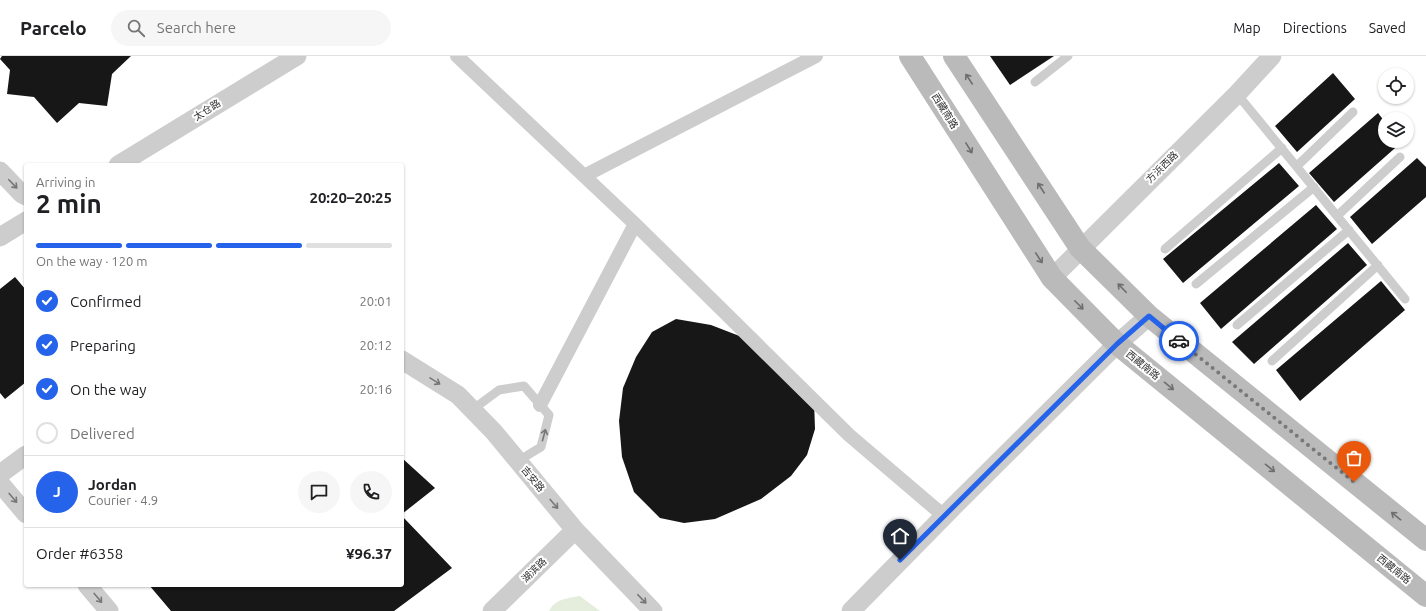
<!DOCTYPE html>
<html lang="en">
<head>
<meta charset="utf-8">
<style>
  body { margin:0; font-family:Ubuntu,"Noto Sans SC",sans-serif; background:#f6f6f6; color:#202124; height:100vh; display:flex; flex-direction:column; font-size:15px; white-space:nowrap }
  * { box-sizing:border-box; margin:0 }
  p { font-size:13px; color:#757577 }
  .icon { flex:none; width:22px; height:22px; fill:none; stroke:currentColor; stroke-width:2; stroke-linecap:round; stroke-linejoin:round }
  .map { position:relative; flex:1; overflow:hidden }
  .sheet { position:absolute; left:24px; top:107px; width:380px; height:424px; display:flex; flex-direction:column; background:#fff; border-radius:4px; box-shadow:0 1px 3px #0004 }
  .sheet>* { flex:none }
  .controls { position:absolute; left:1378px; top:12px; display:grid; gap:8px }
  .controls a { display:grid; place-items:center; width:36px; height:36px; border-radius:50%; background:#fff; box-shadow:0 1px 3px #0004; font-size:20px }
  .pin { position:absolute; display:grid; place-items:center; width:34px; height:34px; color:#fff; margin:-41px -17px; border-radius:50% 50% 50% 0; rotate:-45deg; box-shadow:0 0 4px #0007 }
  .pin .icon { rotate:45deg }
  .courier { position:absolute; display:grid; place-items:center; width:40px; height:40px; margin:-20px; border:3px solid #2563eb; border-radius:50%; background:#fff; color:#222; box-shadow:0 1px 5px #0007 }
  .head em { font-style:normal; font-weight:700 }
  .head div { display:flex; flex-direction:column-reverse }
  .head { display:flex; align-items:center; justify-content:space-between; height:68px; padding:0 12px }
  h1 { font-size:26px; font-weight:700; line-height:30px }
  .bar { display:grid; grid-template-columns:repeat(4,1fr); gap:6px 4px; align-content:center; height:48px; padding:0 12px }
  .bar i { height:5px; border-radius:3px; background:#e0e0e0 }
  .bar .current { background:#2563eb }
  .bar p { grid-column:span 4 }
  .line { display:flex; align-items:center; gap:10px; padding:0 12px; border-top:1px solid #e0e0e0 }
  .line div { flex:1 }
  .round { display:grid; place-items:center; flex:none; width:42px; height:42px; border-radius:21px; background:#f6f6f6 }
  ol { padding:0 12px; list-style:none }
  li { display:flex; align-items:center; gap:12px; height:44px }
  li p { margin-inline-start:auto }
  li .icon { padding:4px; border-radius:50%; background:#2563eb; color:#fff; stroke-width:4 }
  li:last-child { color:#757577 }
  li i { width:22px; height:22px; border:2px solid #e0e0e0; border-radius:50% }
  header { display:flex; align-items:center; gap:24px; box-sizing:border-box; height:56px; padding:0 20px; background:#fff; border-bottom:1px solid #e0e0e0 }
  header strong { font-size:19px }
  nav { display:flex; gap:22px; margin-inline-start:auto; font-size:14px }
  .search { width:280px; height:36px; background:#f6f6f6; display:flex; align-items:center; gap:10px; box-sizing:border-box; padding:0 14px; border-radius:22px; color:#757577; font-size:15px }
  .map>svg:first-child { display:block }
  .green { fill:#e5eedd }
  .building { fill:#171717 }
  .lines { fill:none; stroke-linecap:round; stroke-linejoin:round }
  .service { stroke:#cdcdcd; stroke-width:9 }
  .pedestrian { stroke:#cdcdcd; stroke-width:14 }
  .minor { stroke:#cdcdcd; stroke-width:19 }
  .secondary { stroke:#bababa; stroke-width:22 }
  .oneway { stroke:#6e6e6e }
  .oneway2 { stroke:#777 }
  .done { stroke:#787878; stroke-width:4; stroke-dasharray:0 7.2 }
  .route { stroke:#2563eb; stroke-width:5 }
  .labels { text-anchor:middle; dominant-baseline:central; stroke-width:4; stroke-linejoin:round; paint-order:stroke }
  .street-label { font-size:10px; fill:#303030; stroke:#fff }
</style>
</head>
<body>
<header>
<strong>Parcelo</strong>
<div class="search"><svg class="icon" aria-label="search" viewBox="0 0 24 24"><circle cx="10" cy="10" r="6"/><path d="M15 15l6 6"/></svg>Search here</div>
<nav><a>Map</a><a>Directions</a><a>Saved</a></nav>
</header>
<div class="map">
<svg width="1426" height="555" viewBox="0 0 1426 555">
  <rect width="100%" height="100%" fill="#fff"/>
  <path class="green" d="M580,540l20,15h-51c6,-12 19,-13 31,-15z"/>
  <path class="building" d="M2,0h129l-19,18 -5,32 -28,-3 -22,20 -23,-26 -27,-3 3,-24 -10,-11z
    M990,0h64l-44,29z
    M1333,17l22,26 -58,53 -22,-26z
    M1378,57l7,9v19h18l-69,61 -25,-29z
    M1417,102l9,9v30l-54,47 -22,-27z
    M1279,107l20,23 -116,97 -20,-24z
    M1316,149l21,24 -116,100 -21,-26z
    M1348,187l19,22 -113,99 -22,-22z
    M15,221l11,13v92l-21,17 -5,-6v-104z
    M1381,225l24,29 -105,91 -24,-31z
    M676,263l35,6 44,17 59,58 1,29 -8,26 -16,21 -30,23 -46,20 -31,4 -24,-5 -26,-26 -12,-35 -3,-36 4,-33 13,-31 16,-25z
    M402,402l33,30 -33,26z
    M402,460l50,52 -58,43h-223l-22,-26h253z"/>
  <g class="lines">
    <path class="service" d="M1035,26l33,-26
      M1237,38l168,205
      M1297,110l56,-54
      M1337,160l63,-59
      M1165,193l117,-101
      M1196,228l118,-97
      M1237,269l112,-95
      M1272,305l106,-96
      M472,354l27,-20 25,-4 25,29 -8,32 -23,14"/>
    <path class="pedestrian" d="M457,0l178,168 214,211 95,81
      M584,120l232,-120
      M540,349l95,-181"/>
    <path class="minor" d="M118,109l179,-109
      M0,115l22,23 4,2
      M0,181l26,-16
      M1052,222l185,-184 35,-38
      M402,304l56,35 36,37 81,98 78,81
      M0,418l26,-19
      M0,427l26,31
      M87,529l22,26
      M492,555l83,-81
      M851,555l103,-105 163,-162 32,-28"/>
    <path class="secondary" d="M910,0l142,222 65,66 309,252
      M954,0l126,192 69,68 277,224"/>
  </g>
  <defs><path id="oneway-shaft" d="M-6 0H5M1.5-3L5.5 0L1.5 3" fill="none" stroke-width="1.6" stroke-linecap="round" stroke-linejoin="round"/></defs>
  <g class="oneway">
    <use href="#oneway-shaft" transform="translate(969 23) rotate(-123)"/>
    <use href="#oneway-shaft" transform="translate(969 92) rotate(58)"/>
    <use href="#oneway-shaft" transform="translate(1041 132) rotate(-123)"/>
    <use href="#oneway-shaft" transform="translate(1039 202) rotate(57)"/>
    <use href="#oneway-shaft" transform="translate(1122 232) rotate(-134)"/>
    <use href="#oneway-shaft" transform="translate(1079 249) rotate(45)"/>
    <use href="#oneway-shaft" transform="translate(1169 330) rotate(39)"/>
    <use href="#oneway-shaft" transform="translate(1270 412) rotate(39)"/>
    <use href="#oneway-shaft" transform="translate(1396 460) rotate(-141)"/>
  </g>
  <g class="oneway2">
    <use href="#oneway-shaft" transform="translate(13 128) rotate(46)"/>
    <use href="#oneway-shaft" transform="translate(435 325) rotate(32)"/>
    <use href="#oneway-shaft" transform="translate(544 379) rotate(-75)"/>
    <use href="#oneway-shaft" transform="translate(13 442) rotate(50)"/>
    <use href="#oneway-shaft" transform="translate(554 448) rotate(50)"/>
    <use href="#oneway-shaft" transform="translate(98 542) rotate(50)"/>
    <use href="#oneway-shaft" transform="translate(642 543) rotate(46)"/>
  </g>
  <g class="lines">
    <path class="done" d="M1179,285l175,141"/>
    <path class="route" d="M900,504l217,-216 32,-28 30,25"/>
  </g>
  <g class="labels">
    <g class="street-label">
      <text transform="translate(207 54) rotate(-32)">太仓路</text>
      <text transform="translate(945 55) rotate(58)">西藏南路</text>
      <text transform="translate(1162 111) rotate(-44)">方浜西路</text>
      <text transform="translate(1143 309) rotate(39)">西藏南路</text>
      <text transform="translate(533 423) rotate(50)">吉安路</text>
      <text transform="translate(1394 513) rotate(39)">西藏南路</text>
      <text transform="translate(534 514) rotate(-44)">湖滨路</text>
    </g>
  </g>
</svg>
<div class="controls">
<a><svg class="icon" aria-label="locate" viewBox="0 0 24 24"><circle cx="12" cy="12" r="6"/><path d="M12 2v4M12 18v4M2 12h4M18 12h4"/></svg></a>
<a><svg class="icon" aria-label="layers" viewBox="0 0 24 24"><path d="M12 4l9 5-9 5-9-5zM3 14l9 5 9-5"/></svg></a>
</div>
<div class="pin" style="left:1354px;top:426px;background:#ea580c"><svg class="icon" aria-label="bag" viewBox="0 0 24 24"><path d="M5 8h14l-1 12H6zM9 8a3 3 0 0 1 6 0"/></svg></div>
<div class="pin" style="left:900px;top:504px;background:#1f2937"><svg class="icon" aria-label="home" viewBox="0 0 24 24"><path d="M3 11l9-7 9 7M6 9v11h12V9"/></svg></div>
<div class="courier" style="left:1179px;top:285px"><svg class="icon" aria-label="car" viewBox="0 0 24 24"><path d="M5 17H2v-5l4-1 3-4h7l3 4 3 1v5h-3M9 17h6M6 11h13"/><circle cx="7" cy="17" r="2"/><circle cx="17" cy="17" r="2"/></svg></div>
<section class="sheet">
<div class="head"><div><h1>2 min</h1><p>Arriving in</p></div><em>20:20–20:25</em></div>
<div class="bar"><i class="current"></i><i class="current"></i><i class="current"></i><i></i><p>On the way · 120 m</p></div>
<ol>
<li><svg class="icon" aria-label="check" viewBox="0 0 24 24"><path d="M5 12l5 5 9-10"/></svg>Confirmed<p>20:01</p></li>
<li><svg class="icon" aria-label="check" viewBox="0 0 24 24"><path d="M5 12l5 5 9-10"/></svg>Preparing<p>20:12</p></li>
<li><svg class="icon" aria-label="check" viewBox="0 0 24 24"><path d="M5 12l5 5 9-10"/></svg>On the way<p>20:16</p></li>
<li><i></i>Delivered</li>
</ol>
<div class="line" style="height:72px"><b class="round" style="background:#2563eb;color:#fff">J</b><div><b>Jordan</b><p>Courier · 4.9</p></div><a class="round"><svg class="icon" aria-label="chat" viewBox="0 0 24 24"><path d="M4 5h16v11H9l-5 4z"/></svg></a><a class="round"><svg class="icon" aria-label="phone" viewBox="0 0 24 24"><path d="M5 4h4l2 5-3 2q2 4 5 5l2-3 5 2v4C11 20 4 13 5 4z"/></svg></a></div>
<div class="line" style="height:52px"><div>Order #6358</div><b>¥96.37</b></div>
</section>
</div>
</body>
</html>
